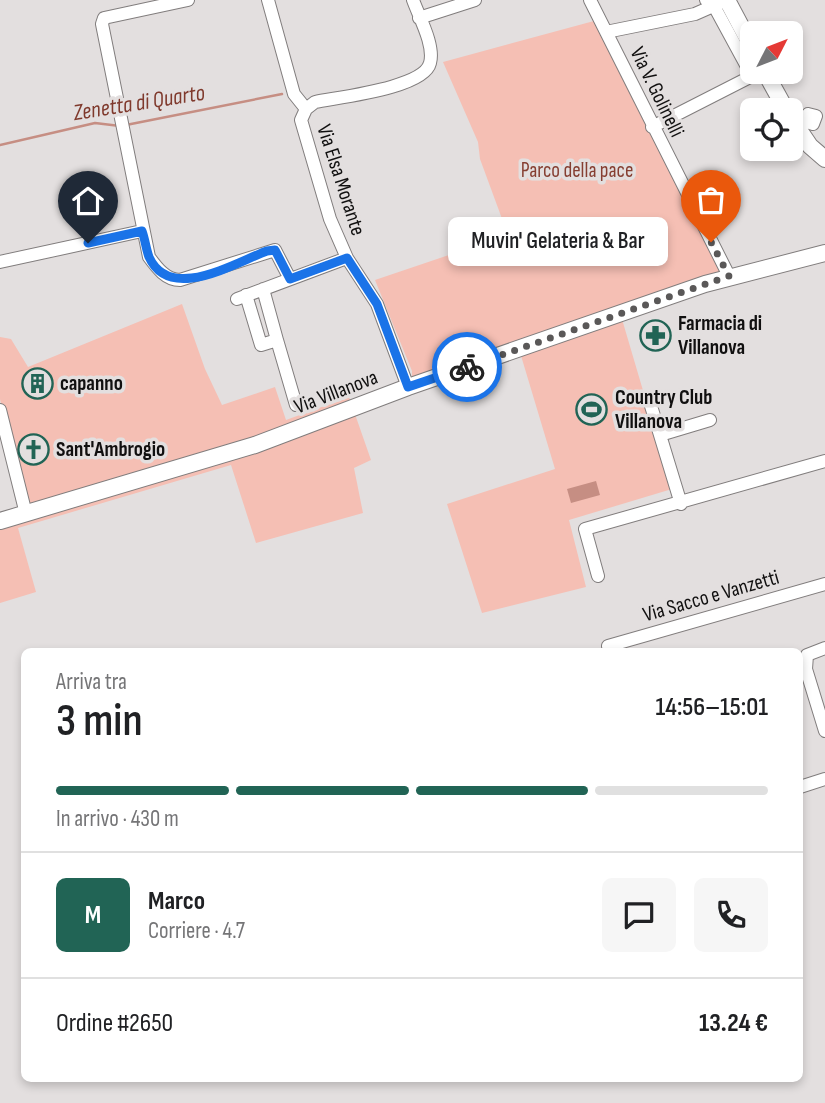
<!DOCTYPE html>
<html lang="it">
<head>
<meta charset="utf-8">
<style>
  body { margin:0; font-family:"Sofia Sans Condensed",sans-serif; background:#f6f6f6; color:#202124; height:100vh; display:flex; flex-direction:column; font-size:26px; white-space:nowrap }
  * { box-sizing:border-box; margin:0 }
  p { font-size:23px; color:#757577 }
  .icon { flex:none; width:38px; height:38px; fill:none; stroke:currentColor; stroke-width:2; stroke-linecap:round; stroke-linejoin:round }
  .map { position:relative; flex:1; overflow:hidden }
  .drawer { position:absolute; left:21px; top:648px; width:782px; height:434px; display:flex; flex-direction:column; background:#fff; border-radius:10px; box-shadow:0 4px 10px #0003 }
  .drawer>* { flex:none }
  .needle { width:46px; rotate:48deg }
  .buttons { position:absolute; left:740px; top:21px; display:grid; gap:14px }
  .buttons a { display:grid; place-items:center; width:63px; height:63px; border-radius:10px; background:#fff; box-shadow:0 4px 10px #0003; font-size:35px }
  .pin { position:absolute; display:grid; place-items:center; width:60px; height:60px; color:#fff; margin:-72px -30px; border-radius:50% 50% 50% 0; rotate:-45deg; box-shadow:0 0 7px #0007 }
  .pin .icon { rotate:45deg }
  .courier { position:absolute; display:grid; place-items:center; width:70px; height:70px; margin:-35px; border:5px solid #1a73e8; border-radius:50%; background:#fff; color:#222; box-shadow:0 2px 9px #0007 }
  .bubble { position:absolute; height:49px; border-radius:10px; background:#fff; box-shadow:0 4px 10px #0003; font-size:23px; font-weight:600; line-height:49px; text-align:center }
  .head em { font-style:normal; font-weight:600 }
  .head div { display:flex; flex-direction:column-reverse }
  .head { display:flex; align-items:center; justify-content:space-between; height:119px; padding:0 35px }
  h1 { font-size:46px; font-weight:600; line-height:52px }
  .bar { display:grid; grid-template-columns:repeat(4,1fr); gap:10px 7px; align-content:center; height:84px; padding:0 35px }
  .bar i { height:9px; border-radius:5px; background:#e0e0e0 }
  .bar .active { background:#216455 }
  .bar p { grid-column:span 4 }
  .line { display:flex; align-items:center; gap:18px; padding:0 35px; border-top:2px solid #e0e0e0 }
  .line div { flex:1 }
  .round { display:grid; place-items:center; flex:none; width:74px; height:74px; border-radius:10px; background:#f6f6f6 }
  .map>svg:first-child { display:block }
  .green { fill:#f5bfb4 }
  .water { fill:#c68e83 }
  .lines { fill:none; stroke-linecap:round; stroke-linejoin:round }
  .stream { stroke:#c68e83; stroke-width:2.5 }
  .minor-casing { stroke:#817d7d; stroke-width:14 }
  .major-casing { stroke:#817d7d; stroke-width:18 }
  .minor { stroke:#fff; stroke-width:12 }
  .major { stroke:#fff; stroke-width:16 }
  .done { stroke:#5a5858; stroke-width:7; stroke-dasharray:0 12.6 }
  .route { stroke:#1a73e8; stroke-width:9 }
  .labels { text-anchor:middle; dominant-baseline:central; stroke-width:7; stroke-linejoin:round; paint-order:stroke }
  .street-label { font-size:21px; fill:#111010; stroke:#e3dfdf }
  .park-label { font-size:21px; fill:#863f32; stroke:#e3dfdf }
  .poi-label { font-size:21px; font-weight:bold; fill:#111010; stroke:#e3dfdf; text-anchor:start }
  .water-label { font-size:23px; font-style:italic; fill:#7f392c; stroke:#e3dfdf }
</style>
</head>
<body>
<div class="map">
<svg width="825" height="1103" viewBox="0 0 825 1103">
  <rect width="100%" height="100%" fill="#e3dfdf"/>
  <path class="green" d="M605,18l122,258 -108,33 53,180 -103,31 17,67 -104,26 -35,-109 108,-35 -36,-120 -107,36v-14l-37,-91 133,-45 -28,-76 -2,-17 -35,-80z
    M182,304l23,65 17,36 53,-18 11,33 63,-23 22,63 -17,8 9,45 -107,30 -25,-78 -213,63 18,64 -36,11v-82l23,-10 -23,-112v-62l11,2 17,28z"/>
  <path class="water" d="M596,481l4,14 -29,8 -4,-14z"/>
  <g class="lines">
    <path class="stream" d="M126,125l156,-31
      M0,145l95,-22 25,3"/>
    <defs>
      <path id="minor" d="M188,0l-84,18 -2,6 47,233c8,11 17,23 31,23l95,-30 15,29
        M268,0l26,94 12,15
        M590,0l139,276
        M419,18l56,-18
        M606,32l89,-18 25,-11
        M652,127l100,-51 -38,-70 -8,-6
        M797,129l10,-7 1,-8 8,2 -3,8 -6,-2
        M0,262l142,-31
        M246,295l15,50 16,-5 -14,-51
        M237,299l110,-41
        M277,340l19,65
        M408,387l-31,-83 -30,-46 -17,-39 -29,-99 5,-11 9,-7c24,-5 109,-14 115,-39 5,-18 -11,-46 -17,-63
        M651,406l9,29
        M0,410l26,104
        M681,504l-21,-69 50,-15
        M598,576l-13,-47 240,-68
        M608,646l217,-62
        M825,648l-18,7 -1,14 19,62
        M800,787l25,-8"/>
      <path id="major" d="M727,0l25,47
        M765,72l21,38
        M791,118l19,28 15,13
        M0,521l255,-76 153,-58 297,-103 120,-31"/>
    </defs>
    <use href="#minor" class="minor-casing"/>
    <use href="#major" class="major-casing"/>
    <use href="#minor" class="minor"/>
    <use href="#major" class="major"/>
  </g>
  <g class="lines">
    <path class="done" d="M467,367l262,-91 -18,-34"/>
    <path class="route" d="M88,243l54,-12c3,8 4,18 7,26 21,46 85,6 118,-6l8,-1 15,29 57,-21 30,46 31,83 59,-20"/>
  </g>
  <defs>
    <symbol id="pharmacy-ring" viewBox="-11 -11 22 22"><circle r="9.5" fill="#e3dfdf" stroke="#216455" stroke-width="1.5"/><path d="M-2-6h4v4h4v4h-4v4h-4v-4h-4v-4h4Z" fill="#216455"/></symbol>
    <symbol id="building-ring" viewBox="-11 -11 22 22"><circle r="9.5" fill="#e3dfdf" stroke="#216455" stroke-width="1.5"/><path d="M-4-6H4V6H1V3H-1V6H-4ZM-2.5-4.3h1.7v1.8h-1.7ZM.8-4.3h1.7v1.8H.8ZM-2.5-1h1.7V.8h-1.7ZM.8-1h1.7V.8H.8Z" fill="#216455"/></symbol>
    <symbol id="stadium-ring" viewBox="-11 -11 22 22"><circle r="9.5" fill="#e3dfdf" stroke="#216455" stroke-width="1.5"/><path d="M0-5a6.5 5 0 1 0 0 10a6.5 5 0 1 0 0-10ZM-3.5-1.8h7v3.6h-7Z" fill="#216455"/></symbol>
    <symbol id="church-ring" viewBox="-11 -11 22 22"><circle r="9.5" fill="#e3dfdf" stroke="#216455" stroke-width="1.5"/><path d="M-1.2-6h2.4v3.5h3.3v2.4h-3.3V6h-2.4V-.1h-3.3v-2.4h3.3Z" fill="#216455"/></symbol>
  </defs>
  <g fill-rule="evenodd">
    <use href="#pharmacy-ring" x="638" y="318" width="35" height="35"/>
    <use href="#building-ring" x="20" y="366" width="35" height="35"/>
    <use href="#stadium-ring" x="574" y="392" width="35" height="35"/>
    <use href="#church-ring" x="16" y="432" width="35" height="35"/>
  </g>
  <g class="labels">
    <g class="street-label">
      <text transform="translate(657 92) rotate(64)">Via V. Golinelli</text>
      <text transform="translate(341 180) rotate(72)">Via Elsa Morante</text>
      <text transform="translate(336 392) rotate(-21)">Via Villanova</text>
      <text transform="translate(711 596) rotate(-16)">Via Sacco e Vanzetti</text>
    </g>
    <g class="park-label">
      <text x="577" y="170">Parco della pace</text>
    </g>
    <g class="poi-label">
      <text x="678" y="323">Farmacia di<tspan x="678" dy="24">Villanova</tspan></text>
      <text x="60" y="383">capanno</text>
      <text x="615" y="397">Country Club<tspan x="615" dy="24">Villanova</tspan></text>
      <text x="56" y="449">Sant'Ambrogio</text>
    </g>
    <g class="water-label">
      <text transform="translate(139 103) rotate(-9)">Zenetta di Quarto</text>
    </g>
  </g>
</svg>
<div class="buttons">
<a><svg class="needle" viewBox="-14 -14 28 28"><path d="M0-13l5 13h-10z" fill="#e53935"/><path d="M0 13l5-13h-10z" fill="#757577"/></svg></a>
<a><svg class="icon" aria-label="locate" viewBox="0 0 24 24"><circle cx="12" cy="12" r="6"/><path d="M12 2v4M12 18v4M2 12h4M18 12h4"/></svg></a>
</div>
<div class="pin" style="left:711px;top:242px;background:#ea580c"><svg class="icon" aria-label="bag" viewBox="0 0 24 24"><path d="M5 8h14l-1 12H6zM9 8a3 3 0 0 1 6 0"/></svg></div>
<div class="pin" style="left:88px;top:243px;background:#1f2937"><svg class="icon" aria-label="home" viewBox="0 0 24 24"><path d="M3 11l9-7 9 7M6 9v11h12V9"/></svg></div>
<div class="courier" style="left:467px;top:367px"><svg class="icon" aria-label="bike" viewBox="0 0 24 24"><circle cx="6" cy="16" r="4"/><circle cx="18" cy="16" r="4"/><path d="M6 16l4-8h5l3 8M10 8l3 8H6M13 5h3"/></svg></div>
<div class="bubble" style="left:448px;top:217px;width:220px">Muvin' Gelateria &amp; Bar</div>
<section class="drawer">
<div class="head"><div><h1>3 min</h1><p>Arriva tra</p></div><em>14:56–15:01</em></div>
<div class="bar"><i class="active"></i><i class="active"></i><i class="active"></i><i></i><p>In arrivo · 430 m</p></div>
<div class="line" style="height:126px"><b class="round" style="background:#216455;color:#fff">M</b><div><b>Marco</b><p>Corriere · 4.7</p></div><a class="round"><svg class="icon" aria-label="chat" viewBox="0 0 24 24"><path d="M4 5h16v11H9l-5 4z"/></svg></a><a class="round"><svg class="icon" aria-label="phone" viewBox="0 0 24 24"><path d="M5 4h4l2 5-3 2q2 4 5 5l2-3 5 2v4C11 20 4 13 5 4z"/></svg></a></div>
<div class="line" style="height:91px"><div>Ordine #2650</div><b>13.24 €</b></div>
</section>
</div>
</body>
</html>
